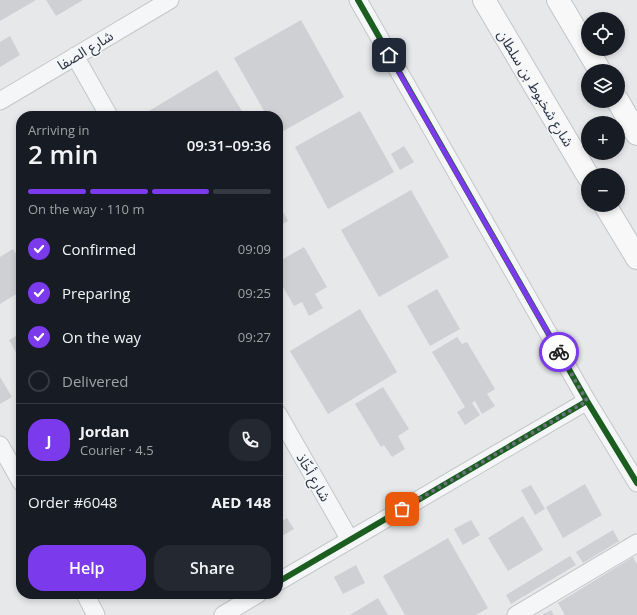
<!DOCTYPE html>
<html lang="en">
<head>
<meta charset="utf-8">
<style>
  body { margin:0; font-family:"Open Sans","Noto Sans Arabic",sans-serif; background:#242831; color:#f1f3f6; height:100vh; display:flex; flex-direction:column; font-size:15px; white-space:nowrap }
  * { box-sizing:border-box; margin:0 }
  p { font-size:13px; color:#9ea1a6 }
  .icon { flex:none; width:22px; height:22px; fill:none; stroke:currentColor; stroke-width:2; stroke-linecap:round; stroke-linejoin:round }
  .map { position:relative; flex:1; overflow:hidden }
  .panel { position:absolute; left:16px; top:111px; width:267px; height:488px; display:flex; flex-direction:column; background:#171b24; border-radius:16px; box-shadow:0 2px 6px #0003 }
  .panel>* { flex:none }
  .tools { position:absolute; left:581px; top:12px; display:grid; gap:8px }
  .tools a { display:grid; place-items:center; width:44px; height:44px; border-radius:50%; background:#171b24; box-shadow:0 2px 6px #0003; font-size:20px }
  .pin { position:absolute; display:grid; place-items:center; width:34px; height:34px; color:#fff; margin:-17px; border-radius:8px; box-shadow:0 2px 6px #0006 }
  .courier { position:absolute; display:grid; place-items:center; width:40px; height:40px; margin:-20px; border:3px solid #7c3aed; border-radius:50%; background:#fff; color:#222; box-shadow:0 1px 5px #0007 }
  .overview em { font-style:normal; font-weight:600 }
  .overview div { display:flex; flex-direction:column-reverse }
  .overview { display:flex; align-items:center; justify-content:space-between; height:68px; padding:0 12px }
  h1 { font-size:26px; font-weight:600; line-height:30px }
  .bar { display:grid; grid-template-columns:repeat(4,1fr); gap:6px 4px; align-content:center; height:48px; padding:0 12px }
  .bar i { height:5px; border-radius:3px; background:#363941 }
  .bar .on { background:#7c3aed }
  .bar p { grid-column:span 4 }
  .line { display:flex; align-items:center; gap:10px; padding:0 12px; border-top:1px solid #363941 }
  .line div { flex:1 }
  .round { display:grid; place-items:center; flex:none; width:42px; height:42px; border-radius:16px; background:#242831 }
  ol { padding:0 12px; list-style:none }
  li { display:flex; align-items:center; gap:12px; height:44px }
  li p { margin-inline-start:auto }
  li .icon { padding:4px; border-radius:50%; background:#7c3aed; color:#fff; stroke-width:4 }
  li:last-child { color:#9ea1a6 }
  li i { width:22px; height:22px; border:2px solid #363941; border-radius:50% }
  .button { display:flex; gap:8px; margin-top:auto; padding:8px 12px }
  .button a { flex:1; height:46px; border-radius:16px; background:#7c3aed; color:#fff; font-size:16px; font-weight:600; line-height:46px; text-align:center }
  .button a+a { background:#242831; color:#f1f3f6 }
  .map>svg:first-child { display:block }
  .building { fill:#ced0d3 }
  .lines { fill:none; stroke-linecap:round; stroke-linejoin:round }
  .minor-casing { stroke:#c4c6c8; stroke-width:19 }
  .primary-casing { stroke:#c2c5c8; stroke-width:24 }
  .minor { stroke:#f5f6f7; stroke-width:17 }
  .primary { stroke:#f8f8f8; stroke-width:22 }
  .cycleway-casing { stroke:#f4f6f9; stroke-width:8 }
  .cycleway { stroke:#1b5e20; stroke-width:6 }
  .done { stroke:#6c737f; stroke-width:4; stroke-dasharray:0 7.2 }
  .route { stroke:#7c3aed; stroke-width:5 }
  .labels { text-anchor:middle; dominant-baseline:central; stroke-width:3; stroke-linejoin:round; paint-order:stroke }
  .street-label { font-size:14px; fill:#2b3445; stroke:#f4f6f9 }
</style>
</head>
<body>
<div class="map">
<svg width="637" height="615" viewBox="0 0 637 615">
  <rect width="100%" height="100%" fill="#e6e8ea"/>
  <path class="building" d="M0,0h36l-36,21z
    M46,0h37l-27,16z
    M301,20l43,77 -66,37v-18h-11l-33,-58z
    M10,36l10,19 -20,12v-25z
    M217,70l28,46h-93l-3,-5z
    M360,111l34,61 -66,37 -33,-62z
    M404,146l10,16 -14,8 -9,-16z
    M21,186v12l-5,-9z
    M411,190l38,67 -70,40 -38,-67z
    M278,203l10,18 -10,5z
    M304,247l23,40 -12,7 8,14 -14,8 -7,-14 -8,4 -16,-28v-16z
    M13,249l8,13v29l-21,13v-47z
    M437,289l23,40 -30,17 -23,-40z
    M360,309l37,63 -69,42 -38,-63z
    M21,333v28l-12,-21z
    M457,337l5,7 5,-2 28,47 -8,5 8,12 -13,8 -7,-13 -3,2 8,12 -15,10 -8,-13 8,-5 -33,-55z
    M0,377l12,20 -12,7z
    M383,387l26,42 -11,7 7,13 -13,8 -8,-12 -3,2 -26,-43z
    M585,484l17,31 -39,23 -17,-31z
    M531,485l14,24 -10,6 -14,-25z
    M523,516l20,34 -35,21 -20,-33z
    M287,518l7,11 -12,7 -4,-6v-6z
    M471,520l9,15 -17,10 -9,-16z
    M613,530l6,11 -36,22 -7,-11z
    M448,538l40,70 -12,7h-71l-22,-39z
    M570,556l6,9 -65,39 -5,-9z
    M633,557l4,7v51h-72l-7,-12z
    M356,565l9,18 -22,11 -9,-17z
    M378,598l10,17h-38z
    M551,610l3,5h-12z"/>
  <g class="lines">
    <defs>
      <path id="minor" d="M358,0l229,401 50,82
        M75,56l34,60
        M0,101l170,-101
        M278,414l72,126
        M0,445l21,37
        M278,582l309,-181
        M85,594l11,21
        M223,615l35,-21
        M516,615l121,-72"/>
      <path id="primary" d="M484,0l104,176
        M558,0l42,71
        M618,101l19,33
        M605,205l32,53"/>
    </defs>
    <use href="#minor" class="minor-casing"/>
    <use href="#primary" class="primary-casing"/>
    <use href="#minor" class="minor"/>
    <use href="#primary" class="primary"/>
    <defs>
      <path id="cycleway" d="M358,0l229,401 50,82
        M278,582l309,-181"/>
    </defs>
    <use href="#cycleway" class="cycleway-casing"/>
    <use href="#cycleway" class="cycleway"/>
  </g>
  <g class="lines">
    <path class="done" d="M402,509l185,-108 -28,-49"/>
    <path class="route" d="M389,55l170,297"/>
  </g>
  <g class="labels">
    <g class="street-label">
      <text transform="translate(85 50) rotate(-31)">شارع الصفا</text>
      <text transform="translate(536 88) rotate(59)">شارع شخبوط بن سلطان</text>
      <text transform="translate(314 477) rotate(60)">شارع أخّاذ</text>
    </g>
  </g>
</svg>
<div class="tools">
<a><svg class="icon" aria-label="locate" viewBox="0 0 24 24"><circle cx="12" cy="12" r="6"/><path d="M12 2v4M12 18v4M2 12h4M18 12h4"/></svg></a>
<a><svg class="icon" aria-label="layers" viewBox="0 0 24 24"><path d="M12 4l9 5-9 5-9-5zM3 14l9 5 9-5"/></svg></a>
<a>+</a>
<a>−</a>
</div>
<div class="pin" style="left:402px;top:509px;background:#ea580c"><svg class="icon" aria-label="bag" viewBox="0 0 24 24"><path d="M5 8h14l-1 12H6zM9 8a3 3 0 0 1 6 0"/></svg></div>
<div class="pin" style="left:389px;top:55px;background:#1f2937"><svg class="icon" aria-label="home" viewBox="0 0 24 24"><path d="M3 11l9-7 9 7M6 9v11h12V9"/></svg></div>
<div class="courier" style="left:559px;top:352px"><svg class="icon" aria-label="bike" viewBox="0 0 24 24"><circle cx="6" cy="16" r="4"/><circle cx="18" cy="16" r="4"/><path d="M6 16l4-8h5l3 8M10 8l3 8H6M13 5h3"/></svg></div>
<section class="panel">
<div class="overview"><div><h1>2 min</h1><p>Arriving in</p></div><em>09:31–09:36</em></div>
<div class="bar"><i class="on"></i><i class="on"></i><i class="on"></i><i></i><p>On the way · 110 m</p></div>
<ol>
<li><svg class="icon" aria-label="check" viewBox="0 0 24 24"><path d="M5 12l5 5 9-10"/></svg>Confirmed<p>09:09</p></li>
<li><svg class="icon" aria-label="check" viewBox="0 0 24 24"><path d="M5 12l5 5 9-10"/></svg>Preparing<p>09:25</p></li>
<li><svg class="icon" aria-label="check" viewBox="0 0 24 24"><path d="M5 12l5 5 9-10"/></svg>On the way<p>09:27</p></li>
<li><i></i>Delivered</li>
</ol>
<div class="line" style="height:72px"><b class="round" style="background:#7c3aed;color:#fff">J</b><div><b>Jordan</b><p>Courier · 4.5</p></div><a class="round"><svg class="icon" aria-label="phone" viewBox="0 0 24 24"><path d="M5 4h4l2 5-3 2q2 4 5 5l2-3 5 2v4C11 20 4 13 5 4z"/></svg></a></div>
<div class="line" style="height:52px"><div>Order #6048</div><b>AED 148</b></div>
<div class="button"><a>Help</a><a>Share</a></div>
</section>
</div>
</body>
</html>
